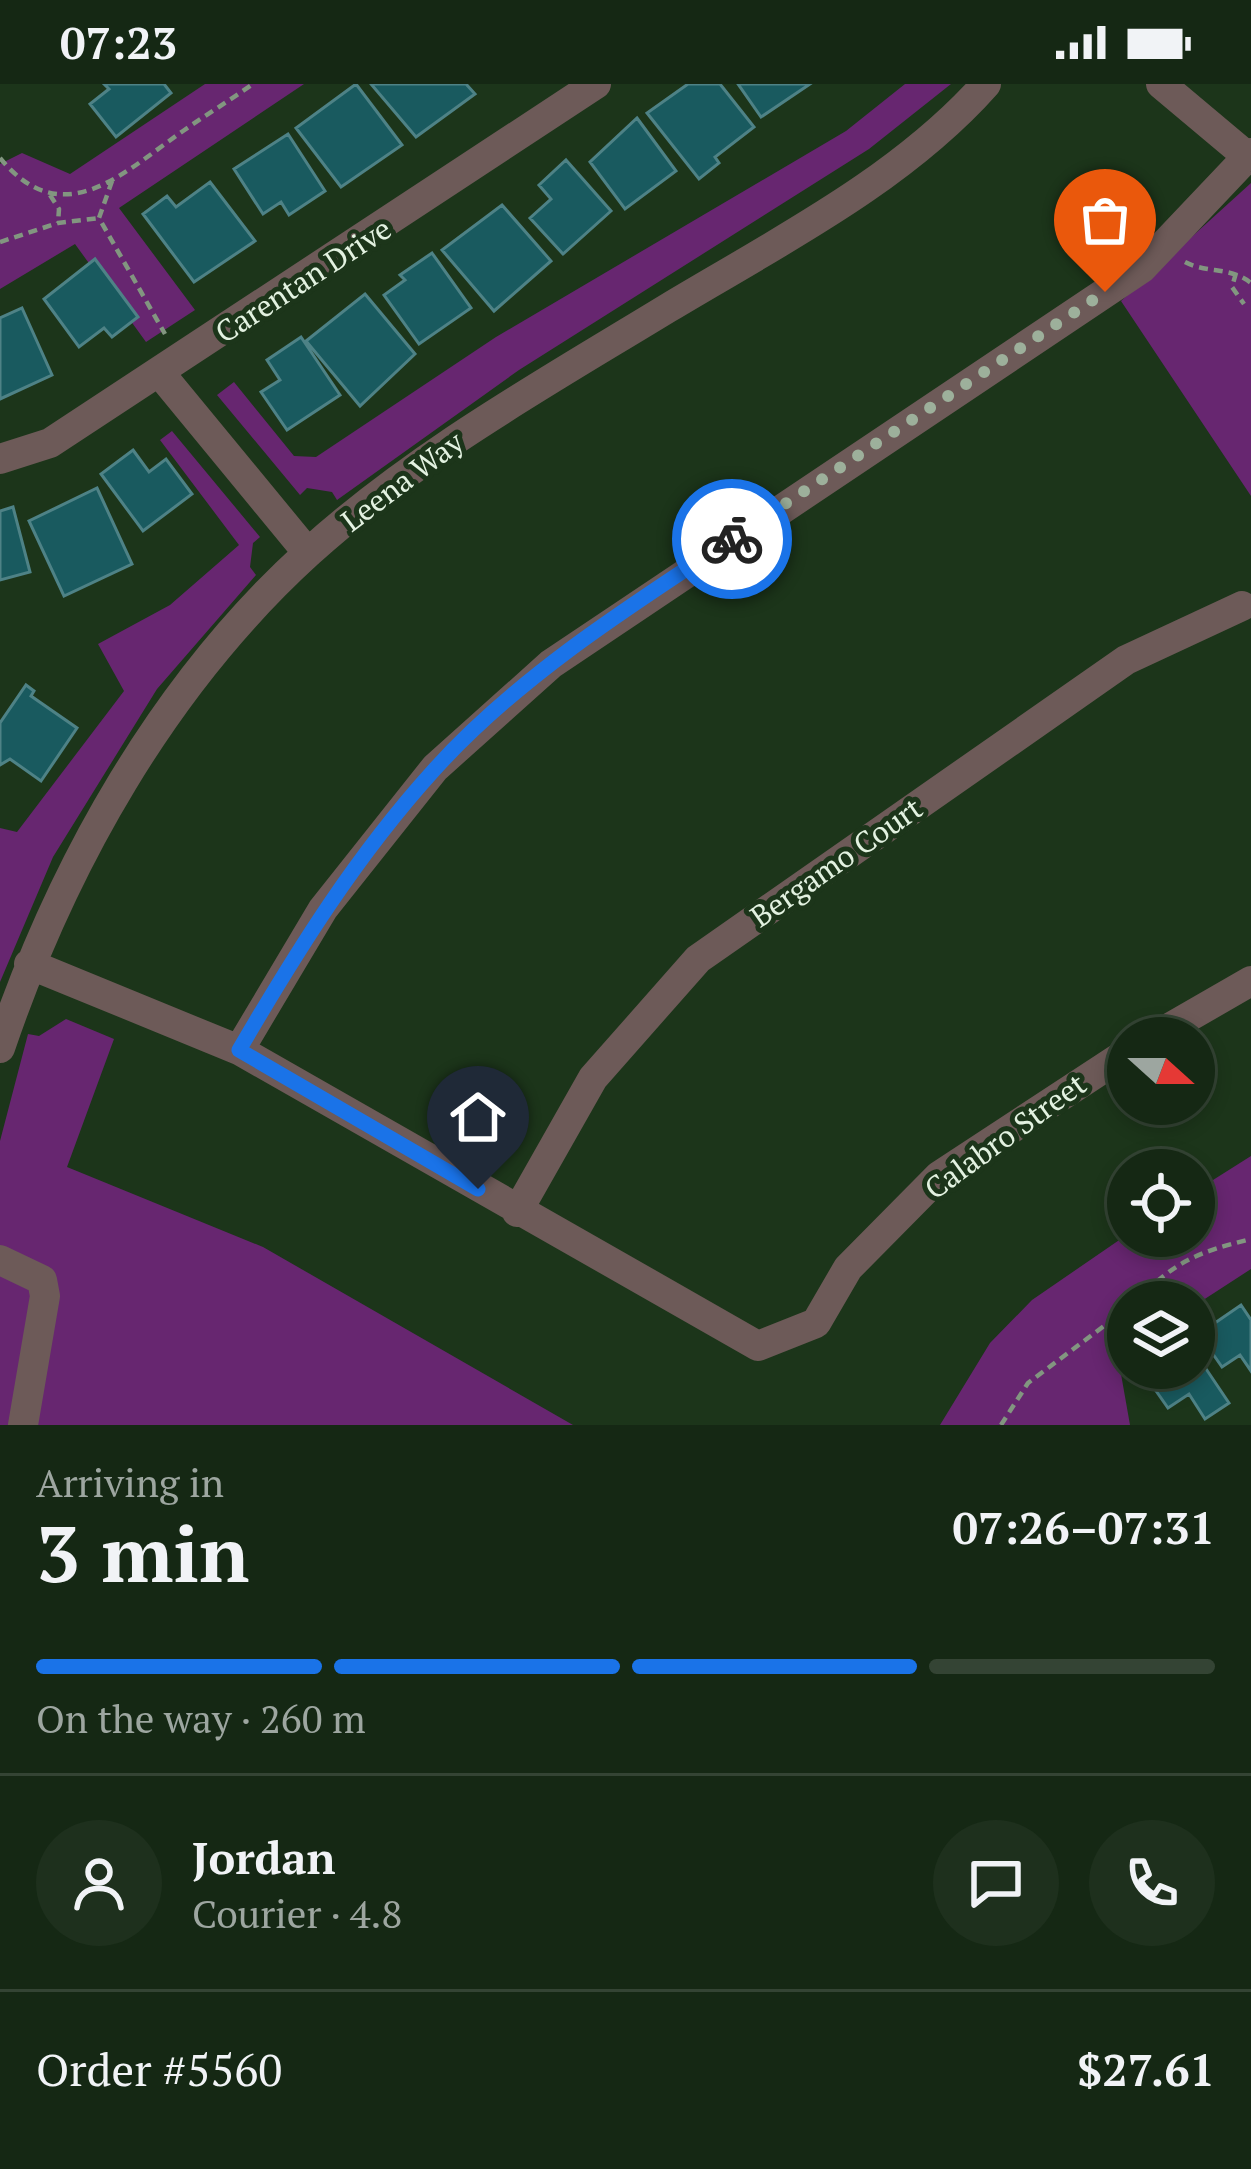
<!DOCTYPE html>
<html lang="en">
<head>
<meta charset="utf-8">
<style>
  body { margin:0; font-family:"PT Serif",serif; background:#1e301d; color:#f1f3f6; height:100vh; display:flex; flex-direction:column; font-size:45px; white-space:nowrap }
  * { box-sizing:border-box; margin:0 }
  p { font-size:39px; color:#9da6a0 }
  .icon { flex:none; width:66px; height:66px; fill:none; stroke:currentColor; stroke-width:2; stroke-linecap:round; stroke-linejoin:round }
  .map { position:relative; height:1341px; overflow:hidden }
  .sheet { display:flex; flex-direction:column; background:#152814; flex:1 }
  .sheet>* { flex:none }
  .needle { width:78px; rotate:111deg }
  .controls { position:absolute; left:1107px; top:933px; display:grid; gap:24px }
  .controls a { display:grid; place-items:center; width:108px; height:108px; border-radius:50%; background:#152814; box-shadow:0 6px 18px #0003,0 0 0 3px #344434; font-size:60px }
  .pin { position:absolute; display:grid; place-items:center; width:102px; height:102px; color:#fff; margin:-123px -51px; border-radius:50% 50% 50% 0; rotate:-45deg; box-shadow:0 0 12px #0007 }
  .pin .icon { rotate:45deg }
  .courier { position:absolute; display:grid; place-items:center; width:120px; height:120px; margin:-60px; border:9px solid #1a73e8; border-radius:50%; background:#fff; color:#222; box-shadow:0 3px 15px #0007 }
  .headline em { font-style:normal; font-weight:800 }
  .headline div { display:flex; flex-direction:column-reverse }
  .headline { display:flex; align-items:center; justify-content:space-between; height:204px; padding:0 36px }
  h1 { font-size:78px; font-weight:800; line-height:90px }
  .bar { display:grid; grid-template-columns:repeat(4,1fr); gap:18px 12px; align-content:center; height:144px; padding:0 36px }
  .bar i { height:15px; border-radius:9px; background:#344434 }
  .bar .selected { background:#1a73e8 }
  .bar p { grid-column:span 4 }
  .line { display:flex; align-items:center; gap:30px; padding:0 36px; border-top:3px solid #344434 }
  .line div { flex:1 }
  .round { display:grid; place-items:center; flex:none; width:126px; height:126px; border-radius:63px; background:#1e301d }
  .status { display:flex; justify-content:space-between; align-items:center; height:84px; padding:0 60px; background:#152814; direction:ltr }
  .status svg { height:33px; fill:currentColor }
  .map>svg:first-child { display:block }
  .green { fill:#672670 }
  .building { fill:#195a5f; stroke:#4e8286; stroke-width:3 }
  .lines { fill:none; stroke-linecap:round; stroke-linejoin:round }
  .path { stroke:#829680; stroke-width:4.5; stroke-dasharray:9 6; stroke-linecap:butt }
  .minor { stroke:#6d5a58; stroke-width:30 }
  .done { stroke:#9db09b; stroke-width:12; stroke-dasharray:0 21.6 }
  .route { stroke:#1a73e8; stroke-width:15 }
  .labels { text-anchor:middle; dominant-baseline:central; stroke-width:10; stroke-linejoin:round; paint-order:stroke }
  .street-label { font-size:30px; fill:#e3f2e1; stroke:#1c351a }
</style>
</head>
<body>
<div class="status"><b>07:23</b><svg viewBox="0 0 49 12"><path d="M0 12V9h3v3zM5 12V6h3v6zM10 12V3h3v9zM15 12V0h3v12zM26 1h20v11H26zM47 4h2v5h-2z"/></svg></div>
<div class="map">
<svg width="1251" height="1341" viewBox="0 0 1251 1341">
  <rect width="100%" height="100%" fill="#1c351a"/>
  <path class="green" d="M205,0h99l-185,124 76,102 -49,32 -71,-98 -75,45v-125l22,-11 48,21z
    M905,0h46l-82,65 -350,221 -182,130 -5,-8 -25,-4 -7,7 -83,-100 17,-13 60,74 22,1 180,-120 350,-206z
    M1251,99v313l-130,-195z
    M172,347l88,106 -7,6 -3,24 6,8 -99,114 -104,168 -53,125v-154l17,4 107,-141 -26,-47 72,-39 69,-60 -79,-105z
    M66,935l48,20 -47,128 196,80 310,178h-573v-284l28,-107 11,2z
    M1251,1072v113l-57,37 -66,-4v48l-10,7 12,68h-190l50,-82 42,-43 96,-66 66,2v-44z"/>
  <path class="building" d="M104,0h60l7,9 -55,44 -26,-33 19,-15z
    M356,0l46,61 -61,42 -45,-59z
    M371,0h95l9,10 -59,43z
    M688,0h32l34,43 -39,30 4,6 -20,16 -52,-66z
    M738,0h72l-49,33z
    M637,34l39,53 -51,38 -35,-47z
    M288,50l37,57 -36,24 -8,-13 -18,12 -29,-45z
    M566,76l45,51 -48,43 -33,-36 21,-19 -12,-14z
    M210,98l45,59 -61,41 -51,-68 24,-18 9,11z
    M502,121l49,56 -57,50 -52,-61z
    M432,169l39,55 -52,36 -35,-49 21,-15 -5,-5z
    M95,175l43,58 -26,20 -8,-9 -25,19 -35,-48z
    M365,210l50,60 -55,52 -54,-65z
    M22,224l30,67 -52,24v-81z
    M301,253l39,58 -53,35 -26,-38 19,-12 -13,-20z
    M133,366l16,22 17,-13 26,35 -49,37 -42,-57z
    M97,404l35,76 -68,32 -35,-75z
    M13,423l17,65 -30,8v-69z
    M26,601l8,6 -3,5 46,32 -36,53 -31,-22 -10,6v-42z
    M1241,1221l10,15v51l-11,-16 -18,12 -23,-33z
    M1194,1267l35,52 -24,16 -16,-25 -21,14 -23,-33 10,-7h39z"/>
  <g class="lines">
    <path class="path" d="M0,74c63,77 124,14 183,-27 23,-16 47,-31 70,-47
      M112,97l-13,37 66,116
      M50,111l9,14 -1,14
      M0,158l58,-19 41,-5
      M1185,178c23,12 44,4 66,21
      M1236,189l-4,14 12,17
      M1135,1218c41,-41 60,-49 116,-63
      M1001,1341l27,-42 100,-75"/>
    <path class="minor" d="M1161,0l87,73
      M159,288l149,181
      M0,375l50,-16 546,-359
      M29,880l210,86 519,296 58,-23 32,-55 91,-92 189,-124
      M1152,954l99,-57
      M0,964c62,-183 163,-363 308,-495 108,-98 237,-170 360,-245 108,-65 233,-128 318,-224
      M239,966l84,-141 112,-141 116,-104 591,-396 109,-115
      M517,1128l76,-134 105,-119 428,-299 116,-54
      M0,1176l42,20 3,16 -22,129"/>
  </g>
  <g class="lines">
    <path class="done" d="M732,455l373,-247"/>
    <path class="route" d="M478,1105l-239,-139c58,-99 117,-194 195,-280 83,-92 194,-163 298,-231"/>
  </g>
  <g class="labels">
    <g class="street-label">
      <text transform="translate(303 196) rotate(-33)">Carentan Drive</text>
      <text transform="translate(402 397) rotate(-37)">Leena Way</text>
      <text transform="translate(836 778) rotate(-35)">Bergamo Court</text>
      <text transform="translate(1005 1052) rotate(-36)">Calabro Street</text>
    </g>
  </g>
</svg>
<div class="controls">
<a><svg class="needle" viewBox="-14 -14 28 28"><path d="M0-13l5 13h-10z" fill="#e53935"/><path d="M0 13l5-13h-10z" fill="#9da6a0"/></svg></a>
<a><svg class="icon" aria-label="locate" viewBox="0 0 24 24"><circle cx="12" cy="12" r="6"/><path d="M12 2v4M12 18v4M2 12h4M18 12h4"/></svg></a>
<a><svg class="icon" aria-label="layers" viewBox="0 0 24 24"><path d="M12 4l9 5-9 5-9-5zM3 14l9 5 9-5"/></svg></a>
</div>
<div class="pin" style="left:1105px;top:208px;background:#ea580c"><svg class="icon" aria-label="bag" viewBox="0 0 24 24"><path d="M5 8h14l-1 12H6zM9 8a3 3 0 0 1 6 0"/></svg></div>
<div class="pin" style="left:478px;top:1105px;background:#1f2937"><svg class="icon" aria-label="home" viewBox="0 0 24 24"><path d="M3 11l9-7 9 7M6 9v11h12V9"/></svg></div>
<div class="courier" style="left:732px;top:455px"><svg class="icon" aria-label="bike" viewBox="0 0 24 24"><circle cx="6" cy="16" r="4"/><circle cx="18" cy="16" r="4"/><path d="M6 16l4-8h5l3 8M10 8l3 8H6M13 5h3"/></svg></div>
</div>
<section class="sheet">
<div class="headline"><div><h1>3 min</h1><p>Arriving in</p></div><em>07:26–07:31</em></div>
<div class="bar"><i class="selected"></i><i class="selected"></i><i class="selected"></i><i></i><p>On the way · 260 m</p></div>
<div class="line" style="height:216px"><a class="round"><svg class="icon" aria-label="person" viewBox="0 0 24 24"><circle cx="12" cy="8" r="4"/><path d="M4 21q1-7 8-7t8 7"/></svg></a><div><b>Jordan</b><p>Courier · 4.8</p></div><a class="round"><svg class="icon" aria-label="chat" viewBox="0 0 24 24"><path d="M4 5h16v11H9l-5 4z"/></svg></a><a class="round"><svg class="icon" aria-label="phone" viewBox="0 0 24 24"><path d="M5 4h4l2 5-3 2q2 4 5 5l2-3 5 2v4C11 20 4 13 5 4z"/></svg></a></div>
<div class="line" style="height:156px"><div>Order #5560</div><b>$27.61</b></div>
</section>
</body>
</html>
